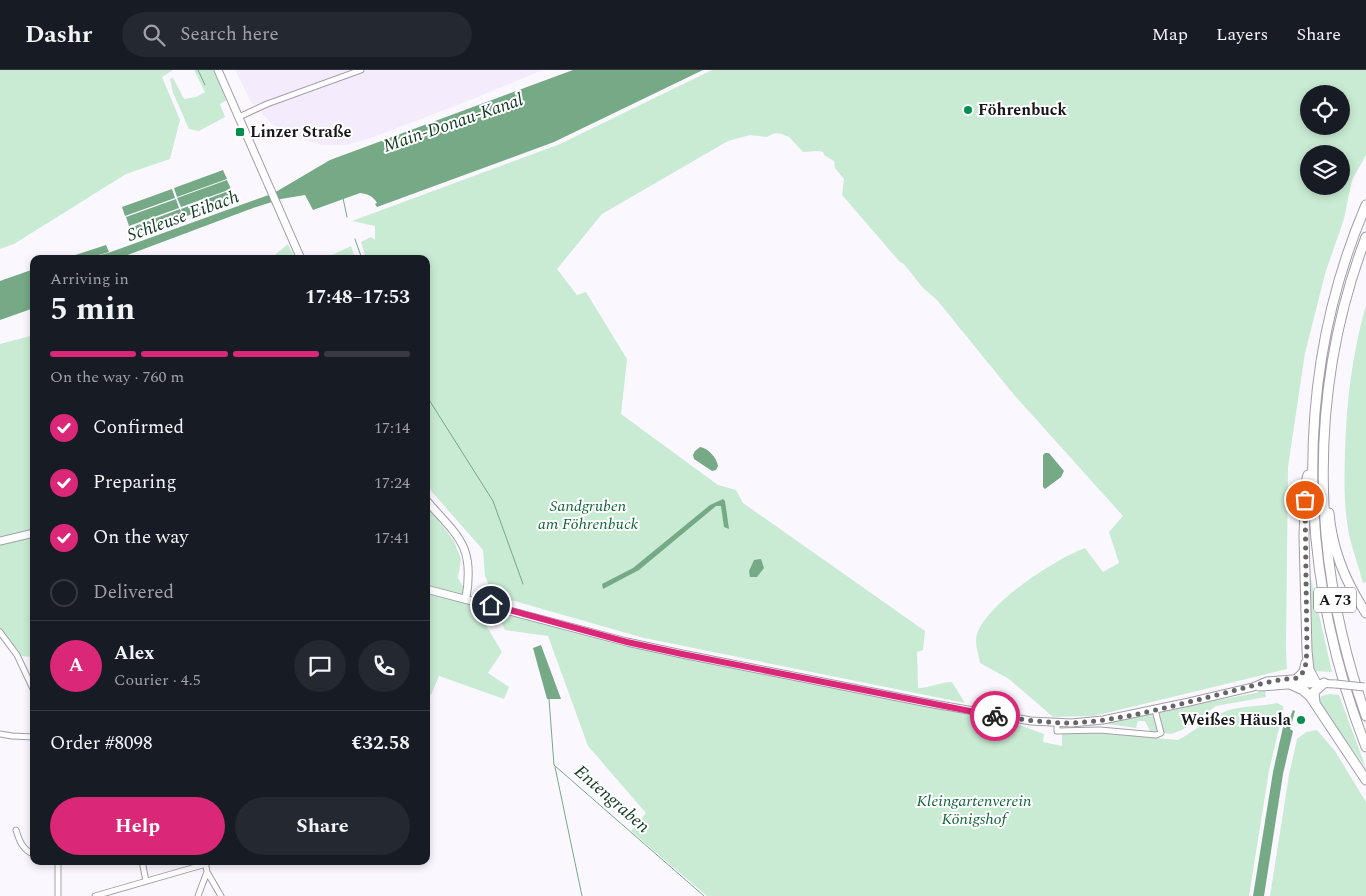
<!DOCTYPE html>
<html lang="en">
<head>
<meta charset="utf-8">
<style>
  body { margin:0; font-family:Spectral,serif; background:#242831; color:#f1f3f6; height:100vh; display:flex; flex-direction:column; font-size:19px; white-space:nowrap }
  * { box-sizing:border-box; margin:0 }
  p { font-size:16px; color:#9ea1a6 }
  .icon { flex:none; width:28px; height:28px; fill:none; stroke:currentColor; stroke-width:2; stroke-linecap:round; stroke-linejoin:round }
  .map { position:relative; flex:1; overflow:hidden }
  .sheet { position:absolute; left:30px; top:185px; width:400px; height:610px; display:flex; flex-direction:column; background:#171b24; border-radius:10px; box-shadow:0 2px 8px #0003 }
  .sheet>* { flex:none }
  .buttons { position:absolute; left:1300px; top:15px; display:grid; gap:10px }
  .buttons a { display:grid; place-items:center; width:50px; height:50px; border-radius:50%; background:#171b24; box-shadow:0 2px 8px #0003; font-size:25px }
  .pin { position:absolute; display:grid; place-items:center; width:42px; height:42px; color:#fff; margin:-21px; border:2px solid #fff; border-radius:50%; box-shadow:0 1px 5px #0007 }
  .courier { position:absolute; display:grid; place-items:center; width:50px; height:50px; margin:-25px; border:4px solid #db2777; border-radius:50%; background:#fff; color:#222; box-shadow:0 1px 6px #0007 }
  .head em { font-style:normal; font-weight:700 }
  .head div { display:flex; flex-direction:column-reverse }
  .head { display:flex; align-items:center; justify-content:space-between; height:85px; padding:0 20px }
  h1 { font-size:32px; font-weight:700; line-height:38px }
  .bar { display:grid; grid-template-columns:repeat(4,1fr); gap:8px 5px; align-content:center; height:60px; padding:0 20px }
  .bar i { height:6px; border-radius:4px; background:#363941 }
  .bar .current { background:#db2777 }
  .bar p { grid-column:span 4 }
  .line { display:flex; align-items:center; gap:12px; padding:0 20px; border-top:1px solid #363941 }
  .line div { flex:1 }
  .round { display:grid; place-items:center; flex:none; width:52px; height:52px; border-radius:26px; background:#242831 }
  ol { padding:0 20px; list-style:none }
  li { display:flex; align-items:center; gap:15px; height:55px }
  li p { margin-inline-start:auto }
  li .icon { padding:5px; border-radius:50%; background:#db2777; color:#fff; stroke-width:4 }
  li:last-child { color:#9ea1a6 }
  li i { width:28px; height:28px; border:2px solid #363941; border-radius:50% }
  .cta { display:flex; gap:10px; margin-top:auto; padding:10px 20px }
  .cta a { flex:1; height:58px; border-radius:30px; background:#db2777; color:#fff; font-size:20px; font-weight:700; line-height:58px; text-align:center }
  .cta a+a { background:#242831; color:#f1f3f6 }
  header { display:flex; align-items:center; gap:30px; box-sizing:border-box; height:70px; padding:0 25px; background:#171b24; border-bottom:1px solid #363941 }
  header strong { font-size:24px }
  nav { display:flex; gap:28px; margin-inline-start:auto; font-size:18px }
  .search { width:350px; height:45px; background:#242831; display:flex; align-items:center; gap:12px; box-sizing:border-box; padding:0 18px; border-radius:28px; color:#9ea1a6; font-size:19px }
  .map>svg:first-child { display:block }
  .built { fill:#f4ecfd }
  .green { fill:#c9ebd3; fill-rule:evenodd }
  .water { fill:#76a986 }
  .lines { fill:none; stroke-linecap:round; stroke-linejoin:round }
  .stream { stroke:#76a986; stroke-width:1 }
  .street-casing { stroke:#a39daa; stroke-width:7 }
  .secondary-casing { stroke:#a39daa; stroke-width:9 }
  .highway-casing { stroke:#a39daa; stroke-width:11 }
  .street { stroke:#fff; stroke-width:5 }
  .secondary { stroke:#fff; stroke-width:7 }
  .highway { stroke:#fff; stroke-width:9 }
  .secondary-bridge-casing { stroke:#a39daa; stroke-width:9; stroke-linecap:butt }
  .secondary-bridge { stroke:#fff; stroke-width:7 }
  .done { stroke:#67656a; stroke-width:5; stroke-dasharray:0 9 }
  .route { stroke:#db2777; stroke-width:6 }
  .poi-dot { fill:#009050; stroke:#fff; stroke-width:2 }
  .labels { text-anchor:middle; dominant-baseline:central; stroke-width:4; stroke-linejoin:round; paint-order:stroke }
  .shield { fill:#fff; stroke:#5d5c5f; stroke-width:1 }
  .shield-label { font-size:15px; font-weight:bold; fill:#18161b }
  .poi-label { font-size:16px; font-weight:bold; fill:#18161b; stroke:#fff; text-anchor:start }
  .park-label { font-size:16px; font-style:italic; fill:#106539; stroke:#fff }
  .water-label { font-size:18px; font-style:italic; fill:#113a22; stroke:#fff }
</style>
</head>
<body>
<header>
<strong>Dashr</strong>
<div class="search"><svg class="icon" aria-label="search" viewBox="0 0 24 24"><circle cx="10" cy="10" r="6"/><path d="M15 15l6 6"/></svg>Search here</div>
<nav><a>Map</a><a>Layers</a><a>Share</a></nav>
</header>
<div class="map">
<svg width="1366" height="826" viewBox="0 0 1366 826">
  <rect width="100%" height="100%" fill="#faf8fe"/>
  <path class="built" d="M235,0h308l-75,31 -97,37 -24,7h-25l-28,-8 -22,-13 -21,-22z"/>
  <path class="green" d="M0,0h173l-11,7 18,43 -10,39 -44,15 -112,70 -14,5z
    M194,0h20l13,30 -7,4 5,13 -26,14 -10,-2 -16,-36 -3,-14 3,-1 11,21 12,-2 9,-5z
    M712,0h654v85l-14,25 -8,39 -19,55 -20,79 -17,114 -2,182 1,20 -193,47 -41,1 -44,-38 -29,-16c-1,-7 -4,-16 -4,-23 2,-32 81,-82 109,-92l18,24 16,-9 -10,-31 14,-16 -108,-120 -78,-96 -14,-12 -19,-24 -4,-2 -58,-67 2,-16 -9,-11 -1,-7 -10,-6 -1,-3c-7,-2 -13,0 -20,0l-14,-15 -7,-3 -7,-1 -8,4 -17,-2 -22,6 -126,73 -45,55 20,26 9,-3 41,67 -6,55 97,71 18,5 7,13 182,128 -2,19 -6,2 1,36c12,0 22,-6 34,-6l13,21 -321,-65 -151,-43 -8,-19 -2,-26 -51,-58 -6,-9v-224h-102l27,-13 4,12 10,-3 -4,-13 10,-5 4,3v-14l-23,-5 208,-77zM1309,24h32v32h-32zM1309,84h32v32h-32z
    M288,174l7,15h-25z
    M1366,235v277l-3,1c-4,-15 -9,-29 -13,-44 -6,-27 -6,-56 -5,-84 1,-51 7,-101 21,-150z
    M34,265v322l-13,-1 -21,-25v-287z
    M426,435l28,36 7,18 -3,19 44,74 -14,21 21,14 -5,12 -65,-23 -8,19 -5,-3z
    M1309,500l23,102 -18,-1 -3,-18z
    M496,542l120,30 287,60 114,22 27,10 -1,8 19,4v-12l34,-1 82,7c16,-8 30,-22 48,-29 13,-5 37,-5 51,-8l7,4 -15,64 -20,125h-542l-76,-65 15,-18 -58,-67 -40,-110 -43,-6z
    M1265,621l1,6 -50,9 -34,24 -11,4 -21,-3 -5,-10h-7l-2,7 -29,-4v-2z
    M1330,624l9,1 27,73 -47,-65 2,-7z
    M1317,660l18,21 31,51v94h-96l19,-121 8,-36 9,-7z"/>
  <path class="water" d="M573,0h130l-149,72 -177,65 -2,-3 2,-1c-4,-7 -9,-9 -17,-10l-47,17 -8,-15 -24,4 -28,9 -136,51h-32l23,-6 166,-60 56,-33z
    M223,100l4,9 -50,18 -3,-9z
    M227,110l4,9 -50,18 -4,-9z
    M172,119l3,9 -50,18 -3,-9z
    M231,120l3,9 -50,18 -3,-8z
    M176,129l3,9 -50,18 -3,-9z
    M180,139l3,9 -50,18 -3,-8z
    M106,175l3,7c-15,5 -30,7 -46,7z
    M34,199v39l-34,12v-39z
    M700,377c8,1 17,11 18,19l-2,4 -4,1 -18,-12 -1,-4 2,-4z
    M1045,383h4l15,18 -3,6 -16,12 -2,-2v-32z
    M723,429l2,2 4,28 -5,-2 -3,-21h-5l-77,64 -36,19 -1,-5 31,-16 77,-63z
    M761,489l3,9 -7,9h-7l-1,-6 5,-11z
    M541,575l20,54h-14l-14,-51z
    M1293,640l2,1 -5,18 3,2 -10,43 -19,122h-11l20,-124 10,-45 3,1z"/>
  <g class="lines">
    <path class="stream" d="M198,0l7,15
      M343,128l4,19
      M355,169l7,20
      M426,325l67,106 30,83
      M549,629l5,66 150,131
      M555,697l27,129"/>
    <defs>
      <path id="street" d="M239,47l28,-13 94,-34
        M0,562l17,23 17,36
        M1057,653v8l43,-1 56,5 5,-2 -6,-23
        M0,664l12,2 22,1
        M16,760c3,10 7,21 18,24
        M58,791v35
        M142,791l4,20
        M207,802l14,24
        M95,826l111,-32
        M198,826l9,-24 -2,-11"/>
      <path id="secondary" d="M218,0l83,189
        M426,430c32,37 49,45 40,98
        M0,471l34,-8
        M426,519l201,53 55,12 246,49 103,18 40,2 32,-3 86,-18 64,-15 14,-6 38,-3 11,5
        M1259,617c25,-1 51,-5 77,-3"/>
      <path id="highway" d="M1366,135c-74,173 -68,368 0,542
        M1366,167c-59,155 -55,324 0,479
        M1308,405l-2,7 -2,54 3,115 2,19 7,13
        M1329,443c3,36 17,70 37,100
        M1298,608l6,-6 2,-9
        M1292,615l11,5 7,6 56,84
        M1315,633l-1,-11 10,-9"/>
    </defs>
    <use href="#street" class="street-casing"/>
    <use href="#secondary" class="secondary-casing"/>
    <use href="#highway" class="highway-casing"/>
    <use href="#street" class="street"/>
    <use href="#secondary" class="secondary"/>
    <use href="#highway" class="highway"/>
    <defs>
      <path id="secondary-bridge" d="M1336,614l28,3"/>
    </defs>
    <use href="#secondary-bridge" class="secondary-bridge-casing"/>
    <use href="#secondary-bridge" class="secondary-bridge"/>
  </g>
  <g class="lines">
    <path class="done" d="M995,646c25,3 51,7 76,7 47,-2 93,-15 138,-26 30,-7 58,-17 89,-19l7,-8 2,-19 -2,-151"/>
    <path class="route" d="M491,535l136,37 55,12 313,62"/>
  </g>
  <g class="poi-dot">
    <circle cx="968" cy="40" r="5"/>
    <rect x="235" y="57" width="10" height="10" rx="2.5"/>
    <circle cx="1301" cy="650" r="5"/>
  </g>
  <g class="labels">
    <rect class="shield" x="1314" y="517.5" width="42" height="25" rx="4"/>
    <g class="shield-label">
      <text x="1335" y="530">A 73</text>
    </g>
    <g class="poi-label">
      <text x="978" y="40">Föhrenbuck</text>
      <text x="250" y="62">Linzer Straße</text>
      <text x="1291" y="650" text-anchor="end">Weißes Häusla</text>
    </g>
    <g class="park-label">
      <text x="588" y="436">Sandgruben<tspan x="588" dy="18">am Föhrenbuck</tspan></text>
      <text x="974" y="731">Kleingartenverein<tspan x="974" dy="18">Königshof</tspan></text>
    </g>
    <g class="water-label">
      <text transform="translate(453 53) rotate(-19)">Main-Donau-Kanal</text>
      <text transform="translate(183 146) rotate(-20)">Schleuse Eibach</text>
      <text transform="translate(612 729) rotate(41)">Entengraben</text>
    </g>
  </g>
</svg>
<div class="buttons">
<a><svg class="icon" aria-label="locate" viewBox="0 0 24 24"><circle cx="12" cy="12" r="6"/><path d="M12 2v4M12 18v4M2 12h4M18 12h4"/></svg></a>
<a><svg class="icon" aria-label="layers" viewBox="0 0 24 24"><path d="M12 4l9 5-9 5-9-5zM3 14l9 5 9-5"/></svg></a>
</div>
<div class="pin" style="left:1305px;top:430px;background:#ea580c"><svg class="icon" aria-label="bag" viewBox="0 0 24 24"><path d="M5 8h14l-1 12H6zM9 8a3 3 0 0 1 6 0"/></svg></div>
<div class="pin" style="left:491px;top:535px;background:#1f2937"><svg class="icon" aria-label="home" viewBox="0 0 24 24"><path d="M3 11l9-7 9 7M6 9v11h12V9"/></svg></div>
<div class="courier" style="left:995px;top:646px"><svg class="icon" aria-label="bike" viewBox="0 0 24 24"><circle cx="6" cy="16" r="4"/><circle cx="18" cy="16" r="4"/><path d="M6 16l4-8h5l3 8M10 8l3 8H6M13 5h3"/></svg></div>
<section class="sheet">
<div class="head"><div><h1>5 min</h1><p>Arriving in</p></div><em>17:48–17:53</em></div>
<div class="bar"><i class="current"></i><i class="current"></i><i class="current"></i><i></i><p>On the way · 760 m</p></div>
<ol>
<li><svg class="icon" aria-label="check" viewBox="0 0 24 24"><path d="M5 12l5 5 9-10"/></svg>Confirmed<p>17:14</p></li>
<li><svg class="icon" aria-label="check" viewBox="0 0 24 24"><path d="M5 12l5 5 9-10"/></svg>Preparing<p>17:24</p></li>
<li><svg class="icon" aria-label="check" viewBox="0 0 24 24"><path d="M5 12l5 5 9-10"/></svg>On the way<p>17:41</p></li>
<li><i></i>Delivered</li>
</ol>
<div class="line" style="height:90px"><b class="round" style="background:#db2777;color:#fff">A</b><div><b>Alex</b><p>Courier · 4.5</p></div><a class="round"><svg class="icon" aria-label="chat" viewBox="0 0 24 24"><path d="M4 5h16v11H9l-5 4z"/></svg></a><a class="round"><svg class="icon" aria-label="phone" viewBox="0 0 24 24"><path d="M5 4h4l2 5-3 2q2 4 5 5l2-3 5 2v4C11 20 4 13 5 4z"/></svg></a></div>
<div class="line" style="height:65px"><div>Order #8098</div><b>€32.58</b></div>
<div class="cta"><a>Help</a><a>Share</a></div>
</section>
</div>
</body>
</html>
